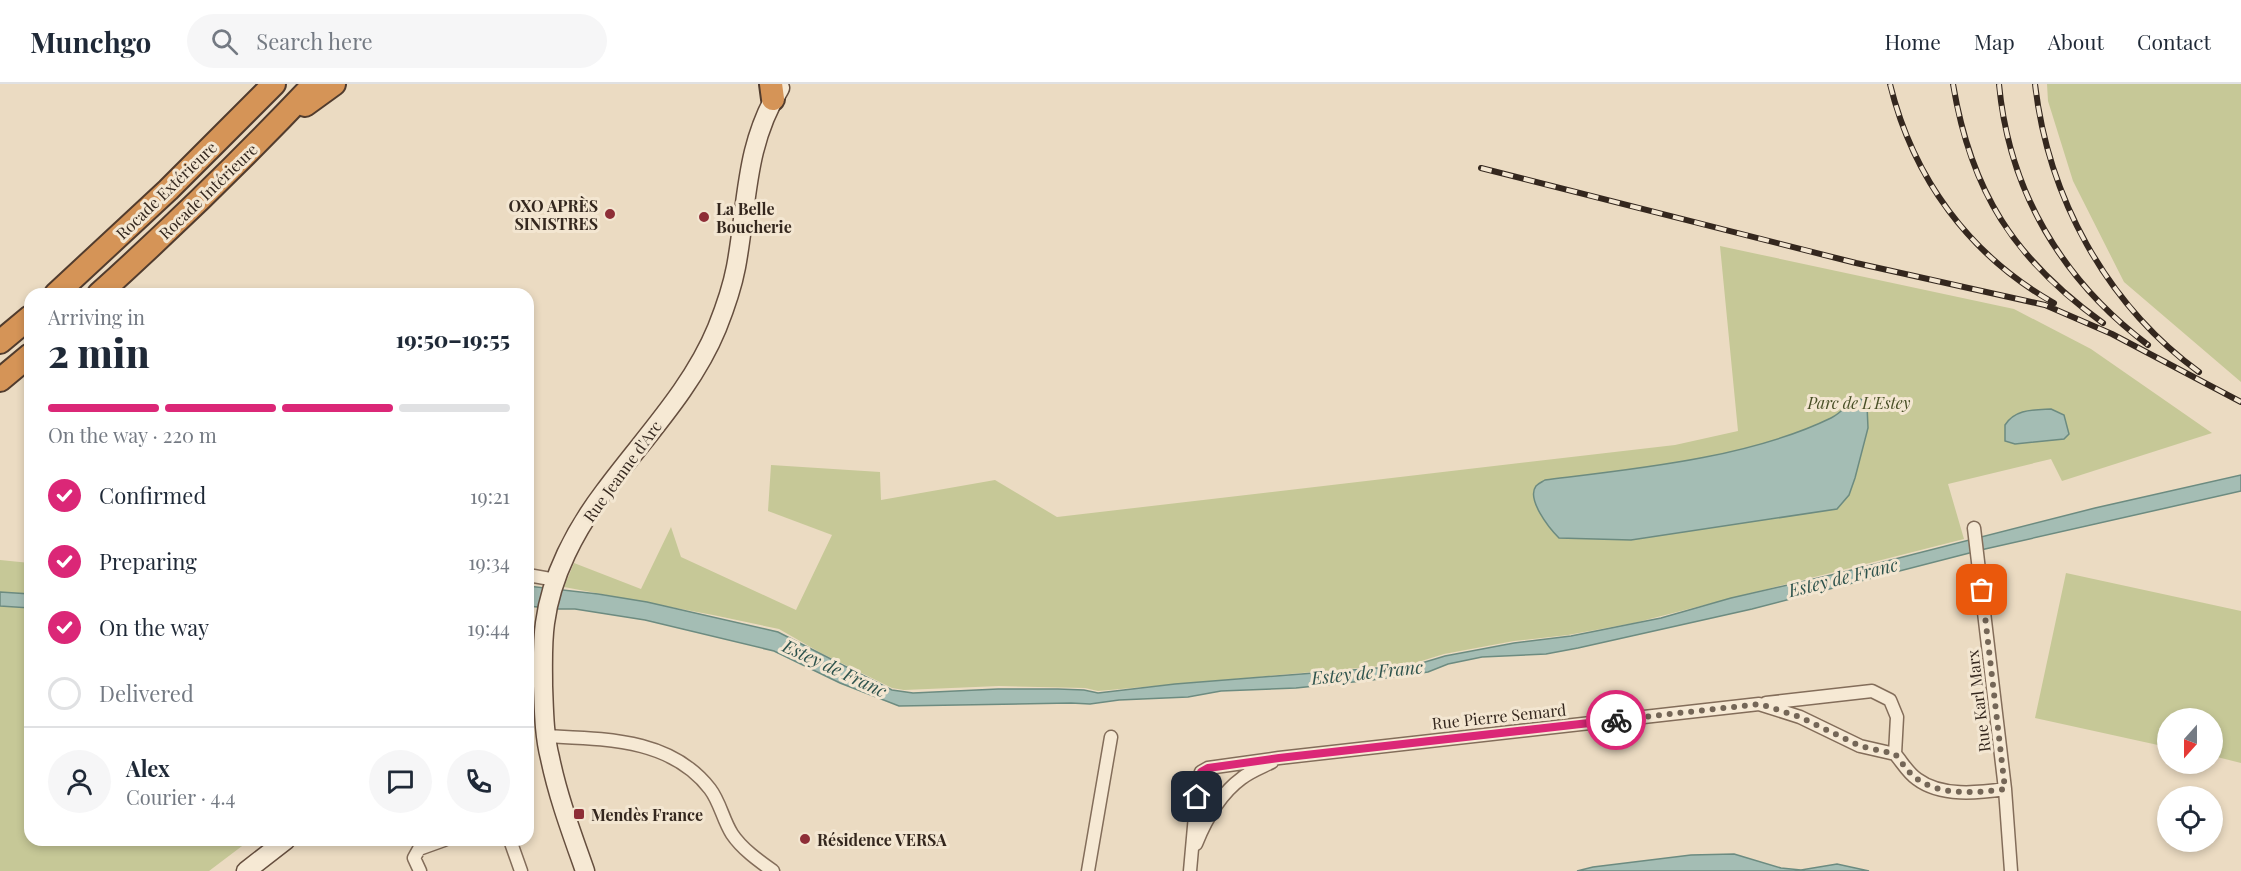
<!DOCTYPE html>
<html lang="en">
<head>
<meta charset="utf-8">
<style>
  body { margin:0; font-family:"Playfair Display",serif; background:#f6f6f7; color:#1f2937; height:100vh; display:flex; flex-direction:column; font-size:22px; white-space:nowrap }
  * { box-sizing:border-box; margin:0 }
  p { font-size:20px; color:#747a83 }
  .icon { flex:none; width:33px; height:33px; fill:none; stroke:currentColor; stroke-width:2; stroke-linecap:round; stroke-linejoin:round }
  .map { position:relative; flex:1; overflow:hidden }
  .details { position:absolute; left:24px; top:204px; width:510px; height:558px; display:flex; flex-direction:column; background:#fff; border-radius:18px; box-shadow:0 3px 9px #0003 }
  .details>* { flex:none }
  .needle { width:39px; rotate:201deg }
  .fabs { position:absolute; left:2157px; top:624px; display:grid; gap:12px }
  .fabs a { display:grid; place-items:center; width:66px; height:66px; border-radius:50%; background:#fff; box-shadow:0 3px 9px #0003; font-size:30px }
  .pin { position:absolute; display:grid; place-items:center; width:51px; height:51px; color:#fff; margin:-26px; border-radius:12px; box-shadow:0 3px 9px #0006 }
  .courier { position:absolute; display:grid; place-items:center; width:60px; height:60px; margin:-30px; border:4px solid #db2777; border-radius:50%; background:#fff; color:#222; box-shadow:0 2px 8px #0007 }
  .head em { font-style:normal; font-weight:800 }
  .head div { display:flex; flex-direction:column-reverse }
  .head { display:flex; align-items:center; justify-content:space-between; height:102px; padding:0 24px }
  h1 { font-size:39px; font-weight:800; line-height:45px }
  .bar { display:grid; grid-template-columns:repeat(4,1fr); gap:9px 6px; align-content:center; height:72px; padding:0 24px }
  .bar i { height:8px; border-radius:4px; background:#e0e1e3 }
  .bar .selected { background:#db2777 }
  .bar p { grid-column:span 4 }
  .line { display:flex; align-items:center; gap:15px; padding:0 24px; border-top:2px solid #e0e1e3 }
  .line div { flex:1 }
  .round { display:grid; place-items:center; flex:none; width:63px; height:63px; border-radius:32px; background:#f6f6f7 }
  ol { padding:0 24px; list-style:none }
  li { display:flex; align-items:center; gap:18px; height:66px }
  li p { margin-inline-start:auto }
  li .icon { padding:6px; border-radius:50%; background:#db2777; color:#fff; stroke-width:4 }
  li:last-child { color:#747a83 }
  li i { width:33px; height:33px; border:3px solid #e0e1e3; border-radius:50% }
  header { display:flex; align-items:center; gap:36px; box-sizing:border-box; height:84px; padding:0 30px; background:#fff; border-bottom:2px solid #e0e1e3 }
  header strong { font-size:28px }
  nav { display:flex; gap:33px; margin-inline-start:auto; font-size:21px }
  .search { width:420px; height:54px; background:#f6f6f7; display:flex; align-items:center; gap:15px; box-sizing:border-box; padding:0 21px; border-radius:33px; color:#747a83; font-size:22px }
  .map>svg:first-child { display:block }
  .green { fill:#c6c897 }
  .water { fill:#a4bdb4; stroke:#6c8b80; stroke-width:1.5 }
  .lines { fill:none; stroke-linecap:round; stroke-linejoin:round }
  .street-casing { stroke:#836d5a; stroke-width:15 }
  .secondary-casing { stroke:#654e3e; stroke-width:21 }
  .highway-casing { stroke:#513c2e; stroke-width:26 }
  .street { stroke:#f6e9d4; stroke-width:12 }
  .secondary { stroke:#f6e9d4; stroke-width:18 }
  .highway { stroke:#d59457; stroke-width:22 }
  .rail-casing { stroke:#34271e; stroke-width:6 }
  .rail { stroke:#f3e6d1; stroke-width:4; stroke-dasharray:11; stroke-linecap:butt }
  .done { stroke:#746657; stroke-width:6; stroke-dasharray:0 10.8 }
  .route { stroke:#db2777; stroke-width:8 }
  .poi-dot { fill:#8e2e37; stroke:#f3e6d1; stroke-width:2 }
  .labels { text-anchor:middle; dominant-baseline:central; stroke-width:6; stroke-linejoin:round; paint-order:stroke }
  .street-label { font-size:16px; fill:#34271e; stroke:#f3e6d1 }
  .poi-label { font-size:16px; font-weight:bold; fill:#34271e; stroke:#f3e6d1; text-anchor:start }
  .park-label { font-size:16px; font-style:italic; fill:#484f26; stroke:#f3e6d1 }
  .water-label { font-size:18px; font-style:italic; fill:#2e534d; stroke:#f3e6d1 }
</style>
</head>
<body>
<header>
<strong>Munchgo</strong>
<div class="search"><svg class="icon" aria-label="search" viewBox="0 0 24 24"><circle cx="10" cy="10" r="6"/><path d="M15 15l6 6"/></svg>Search here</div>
<nav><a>Home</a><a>Map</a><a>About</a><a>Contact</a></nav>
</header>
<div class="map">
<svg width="2241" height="787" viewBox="0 0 2241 787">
  <rect width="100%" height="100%" fill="#ebdbc2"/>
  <path class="green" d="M2047,0h194v298l-117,-100 -51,-101 -25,-80z
    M1720,162l294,63 77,40 121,84 -150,48 -11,-22 -103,25 16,55 -330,84 -66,12 -54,6 -70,13 -29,9 -317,28 -13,-3 -86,-2 -95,4 -12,-2 -71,-35 -42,-24 -66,-14 -149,-28 10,-24 67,26 30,-62 10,30 115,53 36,-75 -64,-24 3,-46 109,7 1,28 114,-20 62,37 618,-72 63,-14z
    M0,476l30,3v277h220l-41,31h-209z
    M2066,489l175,38v152l-28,-7 -1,-38h-44l-1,29 -132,-29z"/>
  <path class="water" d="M1856,314l7,2 4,5 1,23 -13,50 -6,17 -12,14 -206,31 -72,-2c-10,-10 -33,-39 -23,-52 3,-3 6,-4 9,-6 90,-11 204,-22 286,-62 10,-5 17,-14 25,-20z
    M2051,325l13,6 5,19 -5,5 -49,5 -10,-3v-16c10,-16 28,-15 46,-16z
    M2241,391v16l-256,58 -233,60 -174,39 -32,6 -64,3 -34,7 -20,8 -56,8 -76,8 -75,3 -33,6 -69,3 -29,4 -19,-1 -172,3 -59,-23 -66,-32 -129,-31 -70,-11h-17l-30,-3v-20l70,8 49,8 131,30 102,52 12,6 21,3 85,-4h60l26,1 14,3 77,-9 240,-19 30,-9 69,-13 57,-7 90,-18 70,-20 113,-26 251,-64z
    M0,508l30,2v14l-30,-2z
    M1734,770l47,14 20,2 36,-6 32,7h-292l16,-4 98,-12z"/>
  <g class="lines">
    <defs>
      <path id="street" d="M1974,444l31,261 6,82
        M528,491l28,5
        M1766,619l106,-12 18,9 7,17 -2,37
        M546,652c58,3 125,2 164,53 10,13 13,31 22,45 10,15 27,27 41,37
        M510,756l11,31
        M1196,760c10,-25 24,-50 46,-66 9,-7 20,-11 30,-16
        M420,787l-6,-13 5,-9 25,-9
        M1088,787l23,-134
        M1190,787l8,-89 3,-10 7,-4 71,-10 480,-54 41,13 60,29 35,8c7,8 13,19 22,25 24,18 61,14 88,10"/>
      <path id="secondary" d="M246,787l40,-31
        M585,787c-13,-37 -27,-74 -35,-113 -6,-23 -6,-48 -7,-72 0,-21 -1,-42 2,-63 6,-47 31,-94 59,-131 39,-53 88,-103 113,-164 8,-20 15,-40 19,-61 12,-64 8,-120 44,-179"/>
      <path id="highway" d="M771,0l2,15
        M305,21l29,-21
        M56,210l112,-104 106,-106
        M99,210c74,-67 146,-137 215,-210
        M0,258l30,-25
        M0,296l30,-25"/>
    </defs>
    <use href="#street" class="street-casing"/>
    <use href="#secondary" class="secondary-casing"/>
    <use href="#highway" class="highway-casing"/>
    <use href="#street" class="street"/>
    <use href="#secondary" class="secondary"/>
    <use href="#highway" class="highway"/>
    <defs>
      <path id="rail" d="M1890,0c23,94 79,171 164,219
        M1953,0c18,108 61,175 150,239
        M1999,0c10,108 63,196 149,261
        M2035,0c13,113 71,220 164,288
        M1481,84l375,95 189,42 67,29 129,68"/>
    </defs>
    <use href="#rail" class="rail-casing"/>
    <use href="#rail" class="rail"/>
  </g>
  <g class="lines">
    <path class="done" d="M1616,636l144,-16 40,13 60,29 35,8c7,8 13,19 22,25 24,17 61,14 88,10l-23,-199"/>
    <path class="route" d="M1197,713l4,-25 7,-4 71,-10 337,-38"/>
  </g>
  <g class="poi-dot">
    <circle cx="610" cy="130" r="6"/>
    <circle cx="704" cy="133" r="6"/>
    <rect x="573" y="724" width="12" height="12" rx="3"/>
    <circle cx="805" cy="755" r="6"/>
  </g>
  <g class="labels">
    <g class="street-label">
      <text transform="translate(166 106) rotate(-44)">Rocade Extérieure</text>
      <text transform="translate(208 107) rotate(-44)">Rocade Intérieure</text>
      <text transform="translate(622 387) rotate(-54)">Rue Jeanne d'Arc</text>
      <text transform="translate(1978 617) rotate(-97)">Rue Karl Marx</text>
      <text transform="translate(1499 632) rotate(-6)">Rue Pierre Semard</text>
    </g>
    <g class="poi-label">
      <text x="598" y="121" text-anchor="end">OXO APRÈS<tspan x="598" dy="18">SINISTRES</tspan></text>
      <text x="716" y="124">La Belle<tspan x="716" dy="18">Boucherie</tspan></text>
      <text x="591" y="730">Mendès France</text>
      <text x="817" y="755">Résidence VERSA</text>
    </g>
    <g class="park-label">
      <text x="1859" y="318">Parc de L'Estey</text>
    </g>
    <g class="water-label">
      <text transform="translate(1843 493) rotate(-14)">Estey de Franc</text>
      <text transform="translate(835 584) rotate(25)">Estey de Franc</text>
      <text transform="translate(1367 588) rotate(-6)">Estey de Franc</text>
    </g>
  </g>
</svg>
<div class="fabs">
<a><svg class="needle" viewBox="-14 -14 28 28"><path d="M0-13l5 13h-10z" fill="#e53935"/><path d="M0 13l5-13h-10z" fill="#747a83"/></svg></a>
<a><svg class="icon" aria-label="locate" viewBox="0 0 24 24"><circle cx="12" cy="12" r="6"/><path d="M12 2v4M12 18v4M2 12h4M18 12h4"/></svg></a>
</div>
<div class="pin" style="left:1982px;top:506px;background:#ea580c"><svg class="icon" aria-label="bag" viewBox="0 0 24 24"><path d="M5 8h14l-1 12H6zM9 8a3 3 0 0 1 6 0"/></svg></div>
<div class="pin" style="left:1197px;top:713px;background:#1f2937"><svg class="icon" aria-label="home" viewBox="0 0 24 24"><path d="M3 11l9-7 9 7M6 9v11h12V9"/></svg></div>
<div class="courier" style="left:1616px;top:636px"><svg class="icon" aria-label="bike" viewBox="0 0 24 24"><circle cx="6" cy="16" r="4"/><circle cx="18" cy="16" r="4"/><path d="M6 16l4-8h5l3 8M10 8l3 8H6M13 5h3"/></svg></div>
<section class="details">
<div class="head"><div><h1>2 min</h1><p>Arriving in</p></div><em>19:50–19:55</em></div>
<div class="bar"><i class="selected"></i><i class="selected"></i><i class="selected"></i><i></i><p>On the way · 220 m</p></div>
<ol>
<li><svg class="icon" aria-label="check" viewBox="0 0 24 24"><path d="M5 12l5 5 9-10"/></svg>Confirmed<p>19:21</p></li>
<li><svg class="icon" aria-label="check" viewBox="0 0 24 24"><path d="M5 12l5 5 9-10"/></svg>Preparing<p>19:34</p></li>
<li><svg class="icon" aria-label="check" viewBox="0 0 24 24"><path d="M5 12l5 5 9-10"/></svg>On the way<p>19:44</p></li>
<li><i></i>Delivered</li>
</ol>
<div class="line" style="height:108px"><a class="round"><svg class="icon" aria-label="person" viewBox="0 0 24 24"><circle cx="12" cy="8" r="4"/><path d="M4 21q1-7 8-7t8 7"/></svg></a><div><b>Alex</b><p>Courier · 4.4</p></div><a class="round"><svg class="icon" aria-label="chat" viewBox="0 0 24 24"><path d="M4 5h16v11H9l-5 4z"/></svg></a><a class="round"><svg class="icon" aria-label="phone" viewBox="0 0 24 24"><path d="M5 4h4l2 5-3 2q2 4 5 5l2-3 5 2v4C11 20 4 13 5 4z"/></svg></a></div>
</section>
</div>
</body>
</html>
